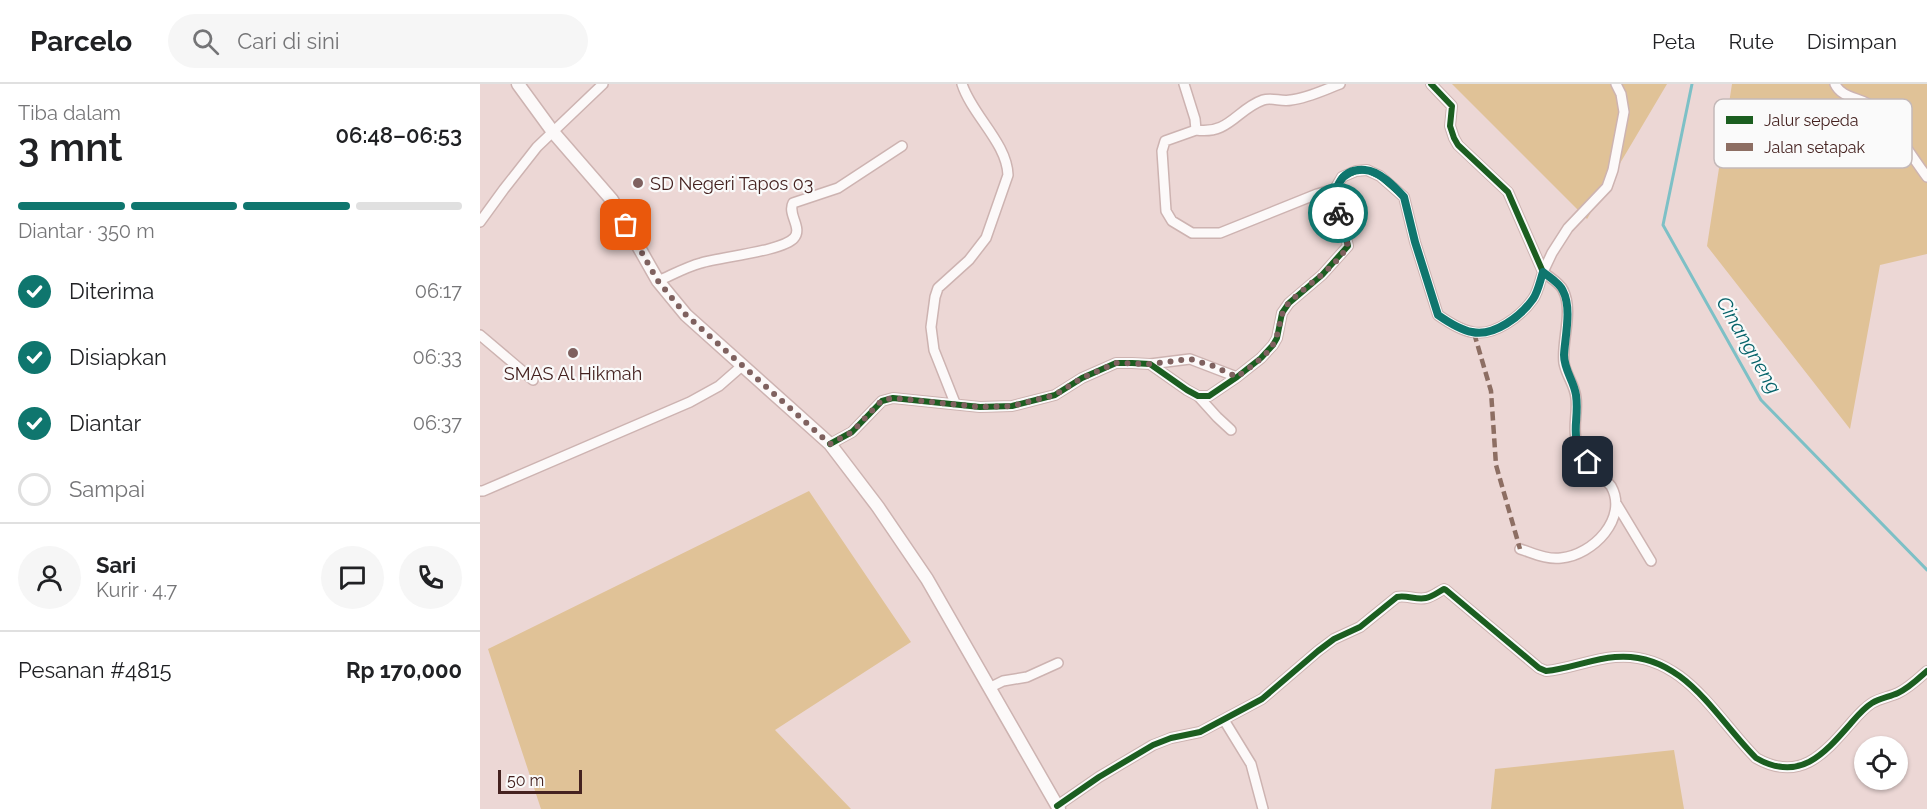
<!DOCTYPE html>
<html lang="id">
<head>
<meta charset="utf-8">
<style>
  body { margin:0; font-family:Raleway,sans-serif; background:#f6f6f6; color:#202124; height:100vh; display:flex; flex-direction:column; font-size:22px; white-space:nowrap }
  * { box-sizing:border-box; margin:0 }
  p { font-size:20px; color:#757577 }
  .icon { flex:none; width:33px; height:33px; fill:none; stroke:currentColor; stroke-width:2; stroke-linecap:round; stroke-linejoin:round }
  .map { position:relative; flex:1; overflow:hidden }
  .drawer { display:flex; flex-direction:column; background:#fff; width:480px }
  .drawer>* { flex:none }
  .tools { position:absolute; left:1374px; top:652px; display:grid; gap:12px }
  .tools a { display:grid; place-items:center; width:54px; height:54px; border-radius:50%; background:#fff; box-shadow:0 2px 4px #0004; font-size:30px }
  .scale { position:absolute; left:18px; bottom:15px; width:84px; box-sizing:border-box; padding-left:6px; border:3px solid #452220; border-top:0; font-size:16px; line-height:21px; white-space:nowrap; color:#452220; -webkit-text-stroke:4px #fafafa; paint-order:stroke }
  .pin { position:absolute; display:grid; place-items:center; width:51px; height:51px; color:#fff; margin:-26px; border-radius:12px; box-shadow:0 3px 9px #0006 }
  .courier { position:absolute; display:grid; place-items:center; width:60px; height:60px; margin:-30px; border:4px solid #0f766e; border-radius:50%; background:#fff; color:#222; box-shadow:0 2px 8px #0007 }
  .headline em { font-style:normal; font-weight:600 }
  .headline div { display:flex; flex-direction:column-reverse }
  .headline { display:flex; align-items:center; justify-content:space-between; height:102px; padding:0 18px }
  h1 { font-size:39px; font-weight:600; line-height:45px }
  .bar { display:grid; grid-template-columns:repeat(4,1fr); gap:9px 6px; align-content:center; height:72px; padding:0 18px }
  .bar i { height:8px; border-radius:4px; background:#e0e0e0 }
  .bar .active { background:#0f766e }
  .bar p { grid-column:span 4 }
  .line { display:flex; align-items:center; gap:15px; padding:0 18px; border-top:2px solid #e0e0e0 }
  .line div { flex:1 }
  .round { display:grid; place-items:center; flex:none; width:63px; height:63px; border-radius:32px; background:#f6f6f6 }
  ol { padding:0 18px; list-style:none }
  li { display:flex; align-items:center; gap:18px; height:66px }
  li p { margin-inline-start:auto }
  li .icon { padding:6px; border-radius:50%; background:#0f766e; color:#fff; stroke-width:4 }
  li:last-child { color:#757577 }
  li i { width:33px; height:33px; border:3px solid #e0e0e0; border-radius:50% }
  header { display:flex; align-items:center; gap:36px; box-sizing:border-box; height:84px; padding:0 30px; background:#fff; border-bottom:2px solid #e0e0e0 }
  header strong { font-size:28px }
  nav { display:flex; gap:33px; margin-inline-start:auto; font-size:21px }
  .search { width:420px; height:54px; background:#f6f6f6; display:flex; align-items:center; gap:15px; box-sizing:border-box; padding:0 21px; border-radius:33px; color:#757577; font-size:22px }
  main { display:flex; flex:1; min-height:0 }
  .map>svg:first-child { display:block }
  .green { fill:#e0c297 }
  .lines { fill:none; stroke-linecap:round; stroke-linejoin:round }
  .stream { stroke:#7dc0c6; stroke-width:3 }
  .minor-casing { stroke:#cdb3b1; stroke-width:12 }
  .tertiary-casing { stroke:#cdb3b1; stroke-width:15 }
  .minor { stroke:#fcf9f9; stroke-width:9 }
  .tertiary { stroke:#fcf9f9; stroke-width:12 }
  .quiet { stroke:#8d6e63; stroke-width:4.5; stroke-dasharray:9 4.5; stroke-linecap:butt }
  .cycleway-casing { stroke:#fafafa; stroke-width:10 }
  .cycleway { stroke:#1b5e20; stroke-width:6 }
  .done { stroke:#7f615f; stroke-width:6; stroke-dasharray:0 10.8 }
  .route { stroke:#0f766e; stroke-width:8 }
  .poi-dot { fill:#7f615f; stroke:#fafafa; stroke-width:2 }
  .labels { text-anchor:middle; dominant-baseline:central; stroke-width:4.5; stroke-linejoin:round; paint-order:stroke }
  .poi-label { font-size:18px; fill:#452220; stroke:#fafafa; text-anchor:start }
  .water-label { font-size:20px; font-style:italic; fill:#06636a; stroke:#fafafa }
  .key { fill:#fafafa; stroke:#c4b9b9; stroke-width:1.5 }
  .key-label { font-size:16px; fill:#452220 }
</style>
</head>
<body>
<header>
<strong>Parcelo</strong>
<div class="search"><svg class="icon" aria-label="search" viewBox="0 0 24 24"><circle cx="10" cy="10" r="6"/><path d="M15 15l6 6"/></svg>Cari di sini</div>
<nav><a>Peta</a><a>Rute</a><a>Disimpan</a></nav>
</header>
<main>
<section class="drawer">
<div class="headline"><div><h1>3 mnt</h1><p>Tiba dalam</p></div><em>06:48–06:53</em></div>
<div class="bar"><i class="active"></i><i class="active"></i><i class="active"></i><i></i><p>Diantar · 350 m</p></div>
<ol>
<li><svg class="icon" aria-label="check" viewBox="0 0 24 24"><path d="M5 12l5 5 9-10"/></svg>Diterima<p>06:17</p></li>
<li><svg class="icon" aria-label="check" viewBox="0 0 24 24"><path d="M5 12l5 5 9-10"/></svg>Disiapkan<p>06:33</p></li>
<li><svg class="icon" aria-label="check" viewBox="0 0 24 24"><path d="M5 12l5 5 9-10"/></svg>Diantar<p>06:37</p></li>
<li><i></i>Sampai</li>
</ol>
<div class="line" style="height:108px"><a class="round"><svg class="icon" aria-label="person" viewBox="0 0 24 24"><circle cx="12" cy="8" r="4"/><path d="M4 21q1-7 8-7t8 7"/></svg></a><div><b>Sari</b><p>Kurir · 4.7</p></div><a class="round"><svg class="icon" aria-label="chat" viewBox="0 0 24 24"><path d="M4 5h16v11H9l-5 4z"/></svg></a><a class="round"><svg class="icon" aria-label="phone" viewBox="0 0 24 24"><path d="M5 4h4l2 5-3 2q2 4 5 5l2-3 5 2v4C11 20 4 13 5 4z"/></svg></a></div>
<div class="line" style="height:78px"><div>Pesanan #4815</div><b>Rp 170,000</b></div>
</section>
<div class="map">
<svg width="1447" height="725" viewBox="0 0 1447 725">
  <rect width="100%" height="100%" fill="#ecd7d5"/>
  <path class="green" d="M972,0h215l-80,135z
    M1252,0h195v170l-47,11 -30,164 -143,-183z
    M329,407l102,151 -136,88 76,79h-310l-53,-160z
    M1194,666l10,59h-193l4,-40z"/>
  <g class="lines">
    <path class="stream" d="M1212,0l-29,141 98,175 166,170"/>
    <defs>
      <path id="minor" d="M704,0l11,35 1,11 -31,11 -3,10 4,60 6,10 20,12h28l97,-39 18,-5
        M1355,0c7,15 26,13 38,23 18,15 39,50 54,70
        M716,46c33,5 41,-21 67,-30 9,-3 18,2 28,0 17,-2 33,-10 49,-16
        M0,138l24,-33 33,-42 66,-63
        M178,197c14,-6 28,-14 43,-18 19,-6 82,-12 93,-25 9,-10 -7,-24 -1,-35l45,-15 64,-42
        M0,251l53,45
        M670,280l40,-5 47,18
        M718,312l19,21 14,13
        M475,319l-21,-53 -3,-23 4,-30 3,-9 31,-28 17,-22 22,-63c-1,-32 -36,-60 -46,-91
        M350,360l22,-12 30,-31 11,-3 87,9 32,-1 43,-11 27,-17 34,-15h16l18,1 37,26 11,6h11l28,-19 24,-19 12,-13 4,-7 5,-25 7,-10 33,-28 26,-29 -6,-24 -7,-18v-15l7,-12 14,-6 11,-1 13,6 24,21 11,45 23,73c10,7 22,15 34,17 22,5 49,-16 61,-33 5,-7 7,-18 10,-27l-35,-80 -50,-47 -4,-7 -4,-12 2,-20 -21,-22
        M0,407h3l207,-89 29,-16 24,-21
        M1136,419l35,58
        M1040,465c13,4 27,11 41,9 32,-3 68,-40 50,-72 -12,-13 -28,-26 -34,-43 -5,-14 1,-30 -1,-45 -1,-13 -10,-23 -12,-35 -3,-21 10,-52 -1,-73 -3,-7 -14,-13 -20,-18l9,-19 16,-25 39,-41 6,-17 11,-58 -3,-18 -5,-10
        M511,603l12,-6 24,-4 31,-14
        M744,636l27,44 12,45
        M577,722l42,-29 54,-32 18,-7 29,-6 62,-33 56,-48 16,-12 26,-12 37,-30c10,-2 19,3 29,1 6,-1 12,-6 18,-9l2,1 93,78 7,3c23,-2 45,-12 69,-14 68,-6 100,60 141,101 44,25 68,-4 96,-36 6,-7 12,-14 20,-19 8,-5 17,-6 26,-10 11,-5 20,-14 29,-22"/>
      <path id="tertiary" d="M38,0l35,48 59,68 46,81 28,34 144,129 48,63 49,72 132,230"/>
    </defs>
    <use href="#minor" class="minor-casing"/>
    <use href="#tertiary" class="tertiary-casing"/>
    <use href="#minor" class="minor"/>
    <use href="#tertiary" class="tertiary"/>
    <path class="quiet" d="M994,249l17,58 5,74 24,84"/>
    <defs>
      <path id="cycleway" d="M350,360l22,-12 30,-31 11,-3 87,9 32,-1 43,-11 27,-17 34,-15h16l18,1 37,26 11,6h11l28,-19 24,-19 12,-13 4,-7 5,-25 7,-10 33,-28 26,-29 -6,-24 -7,-18v-15l7,-12 14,-6 11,-1 13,6 24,21 11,45 23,73c10,7 22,15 34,17 22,5 49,-16 61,-33 5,-7 7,-18 10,-27l-35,-80 -50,-47 -4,-7 -4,-12 2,-20 -21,-22
        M577,722l42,-29 54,-32 18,-7 29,-6 62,-33 56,-48 16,-12 26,-12 37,-30c10,-2 19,3 29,1 6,-1 12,-6 18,-9l2,1 93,78 7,3c23,-2 45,-12 69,-14 68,-6 100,60 141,101 44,25 68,-4 96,-36 6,-7 12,-14 20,-19 8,-5 17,-6 26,-10 11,-5 20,-14 29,-22"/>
    </defs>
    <use href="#cycleway" class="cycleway-casing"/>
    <use href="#cycleway" class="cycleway"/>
  </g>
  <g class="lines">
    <path class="done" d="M146,141l32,56 28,34 144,129 22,-12 30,-32 11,-2 87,9 32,-1 43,-11 27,-17 34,-15 34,1 40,-5 23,7 24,11c13,-10 34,-23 39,-39 5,-13 3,-23 12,-34 19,-20 45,-34 60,-58l-10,-33"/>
    <path class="route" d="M858,129c-8,-21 2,-45 27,-43 15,1 30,17 39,27l11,45 23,73c10,7 22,15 34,17 22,5 49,-16 61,-33 5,-7 7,-18 10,-27 6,5 17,11 20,19 9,17 2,46 1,64 0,15 10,26 12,40 4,28 -9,41 12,67"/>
  </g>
  <g class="poi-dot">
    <circle cx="158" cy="99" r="6"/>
    <circle cx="93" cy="269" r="6"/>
  </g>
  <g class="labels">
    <g class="poi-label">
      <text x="170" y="99">SD Negeri Tapos 03</text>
      <text x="93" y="289" text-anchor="middle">SMAS Al Hikmah</text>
    </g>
    <g class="water-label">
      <text transform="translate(1269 261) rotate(60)">Cinangneng</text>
    </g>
  </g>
  <rect x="1234" y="15" width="198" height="69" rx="9" class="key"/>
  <rect x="1246" y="32" width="27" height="8" fill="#1b5e20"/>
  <rect x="1246" y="59" width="27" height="8" fill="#8d6e63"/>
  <g class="key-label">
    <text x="1284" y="42">Jalur sepeda</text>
    <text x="1284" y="69">Jalan setapak</text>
  </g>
</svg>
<div class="tools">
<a><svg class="icon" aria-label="locate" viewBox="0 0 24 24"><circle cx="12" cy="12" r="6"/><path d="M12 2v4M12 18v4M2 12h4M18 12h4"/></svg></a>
</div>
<div class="scale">50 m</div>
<div class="pin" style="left:146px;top:141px;background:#ea580c"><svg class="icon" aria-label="bag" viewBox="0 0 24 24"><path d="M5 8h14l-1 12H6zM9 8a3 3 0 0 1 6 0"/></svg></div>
<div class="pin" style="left:1108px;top:378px;background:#1f2937"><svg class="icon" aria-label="home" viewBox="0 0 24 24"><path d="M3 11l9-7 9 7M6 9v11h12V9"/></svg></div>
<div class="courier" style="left:858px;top:129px"><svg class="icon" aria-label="bike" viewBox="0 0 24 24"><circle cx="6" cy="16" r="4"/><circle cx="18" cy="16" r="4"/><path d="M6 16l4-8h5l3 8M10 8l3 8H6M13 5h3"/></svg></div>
</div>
</main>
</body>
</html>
